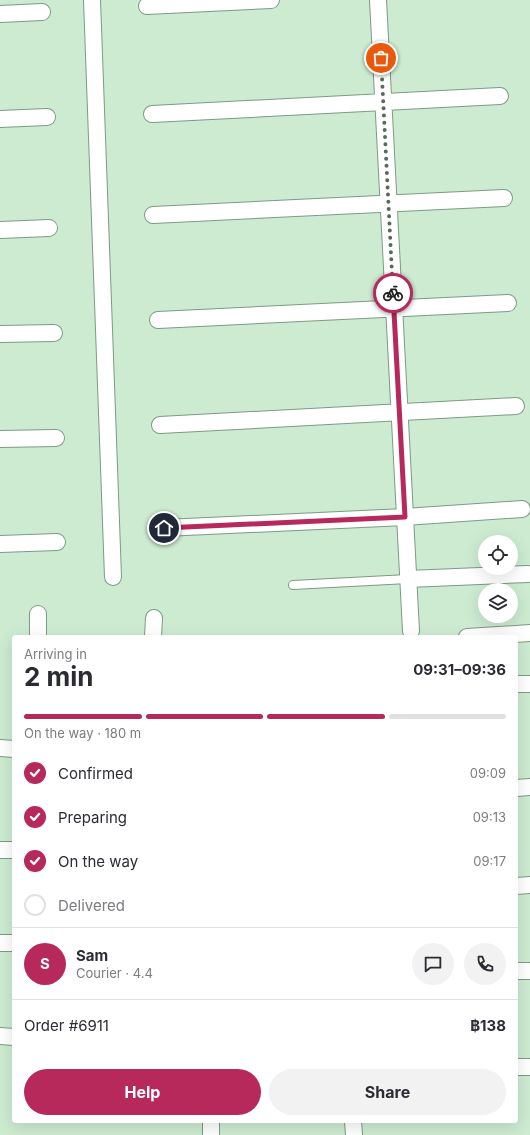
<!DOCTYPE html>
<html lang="en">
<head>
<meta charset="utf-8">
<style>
  body { margin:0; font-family:Inter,sans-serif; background:#f2f2f3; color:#2b2b33; height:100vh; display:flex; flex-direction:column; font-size:15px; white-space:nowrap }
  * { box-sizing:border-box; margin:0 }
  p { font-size:13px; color:#7c7c81 }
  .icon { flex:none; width:22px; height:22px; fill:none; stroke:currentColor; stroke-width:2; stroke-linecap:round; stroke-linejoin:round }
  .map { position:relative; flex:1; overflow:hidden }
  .details { position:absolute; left:12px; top:635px; width:506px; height:488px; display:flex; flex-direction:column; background:#fff; border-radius:4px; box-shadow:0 4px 16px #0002 }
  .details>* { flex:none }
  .tools { position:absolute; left:478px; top:535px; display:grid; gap:8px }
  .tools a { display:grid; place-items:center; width:40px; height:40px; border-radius:50%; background:#fff; box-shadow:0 4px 16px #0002; font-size:20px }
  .pin { position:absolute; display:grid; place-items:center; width:34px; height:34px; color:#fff; margin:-17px; border:2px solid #fff; border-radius:50%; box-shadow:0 1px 4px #0007 }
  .courier { position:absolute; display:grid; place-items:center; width:40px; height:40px; margin:-20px; border:3px solid #b7295b; border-radius:50%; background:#fff; color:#222; box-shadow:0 1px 5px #0007 }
  .headline em { font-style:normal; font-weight:700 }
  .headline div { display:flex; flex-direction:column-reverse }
  .headline { display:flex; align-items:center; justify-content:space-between; height:68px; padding:0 12px }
  h1 { font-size:26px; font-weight:700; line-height:30px }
  .bar { display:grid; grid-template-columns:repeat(4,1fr); gap:6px 4px; align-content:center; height:48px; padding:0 12px }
  .bar i { height:5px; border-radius:3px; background:#e1e1e2 }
  .bar .active { background:#b7295b }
  .bar p { grid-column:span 4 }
  .line { display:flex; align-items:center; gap:10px; padding:0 12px; border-top:1px solid #e1e1e2 }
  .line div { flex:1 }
  .round { display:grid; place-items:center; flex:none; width:42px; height:42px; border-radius:21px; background:#f2f2f3 }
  ol { padding:0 12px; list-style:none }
  li { display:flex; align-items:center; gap:12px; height:44px }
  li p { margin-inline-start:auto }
  li .icon { padding:4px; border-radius:50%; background:#b7295b; color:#fff; stroke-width:4 }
  li:last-child { color:#7c7c81 }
  li i { width:22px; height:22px; border:2px solid #e1e1e2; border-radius:50% }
  .cta { display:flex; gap:8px; margin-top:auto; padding:8px 12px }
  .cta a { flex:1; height:46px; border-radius:24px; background:#b7295b; color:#fff; font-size:16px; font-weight:700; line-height:46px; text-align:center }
  .cta a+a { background:#f2f2f3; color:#2b2b33 }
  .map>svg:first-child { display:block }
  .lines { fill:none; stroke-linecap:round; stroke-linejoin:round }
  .service-casing { stroke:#7d9b82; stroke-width:10 }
  .minor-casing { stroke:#7d9b82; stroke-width:18 }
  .service { stroke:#fff; stroke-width:8 }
  .minor { stroke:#fff; stroke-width:16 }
  .done { stroke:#576a5a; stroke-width:4; stroke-dasharray:0 7.2 }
  .route { stroke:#b7295b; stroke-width:5 }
</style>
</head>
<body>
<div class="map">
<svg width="530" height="1135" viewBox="0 0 530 1135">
  <rect width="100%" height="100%" fill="#ccebd1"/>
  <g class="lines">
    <defs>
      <path id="service" d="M293,585l115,-6"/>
      <path id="minor" d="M92,0l21,577
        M378,0l33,631
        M147,6l124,-6
        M0,14l42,-2
        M152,114l348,-18
        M0,119l47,-2
        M153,215l351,-17
        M0,230l49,-2
        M158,320l350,-17
        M0,334l54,-1
        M160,425l356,-19
        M0,439l56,-1
        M164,528l241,-11 117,-8
        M0,544l57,-2
        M408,579l120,-5
        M38,637v-23
        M153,637l1,-19
        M467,637l63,-4
        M516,684h14
        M0,748l14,1
        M516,788l14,-1
        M0,850h14
        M516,886l14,-1
        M0,943h14
        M516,971h14
        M0,1036l14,1
        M516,1067h14
        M353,1121l1,14
        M211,1135v-14"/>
    </defs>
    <use href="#service" class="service-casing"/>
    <use href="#minor" class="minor-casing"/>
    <use href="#service" class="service"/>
    <use href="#minor" class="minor"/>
  </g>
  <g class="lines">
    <path class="done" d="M381,58l12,235"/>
    <path class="route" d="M164,528l241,-11 -12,-224"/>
  </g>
</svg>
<div class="tools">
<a><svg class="icon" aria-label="locate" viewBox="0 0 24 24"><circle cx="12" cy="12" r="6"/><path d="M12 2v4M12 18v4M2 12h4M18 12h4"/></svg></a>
<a><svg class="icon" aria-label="layers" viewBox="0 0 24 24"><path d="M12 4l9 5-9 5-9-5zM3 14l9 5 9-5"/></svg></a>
</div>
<div class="pin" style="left:381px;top:58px;background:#ea580c"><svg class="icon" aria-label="bag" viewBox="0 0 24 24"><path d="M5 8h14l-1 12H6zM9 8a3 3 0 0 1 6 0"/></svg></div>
<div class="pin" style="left:164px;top:528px;background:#1f2937"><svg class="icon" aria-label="home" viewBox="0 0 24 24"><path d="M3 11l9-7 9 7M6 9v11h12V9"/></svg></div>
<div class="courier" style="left:393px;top:293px"><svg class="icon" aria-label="bike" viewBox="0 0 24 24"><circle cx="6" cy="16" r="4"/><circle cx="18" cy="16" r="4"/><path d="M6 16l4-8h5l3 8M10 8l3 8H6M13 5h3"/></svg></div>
<section class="details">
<div class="headline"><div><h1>2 min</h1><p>Arriving in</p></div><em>09:31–09:36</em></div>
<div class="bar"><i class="active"></i><i class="active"></i><i class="active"></i><i></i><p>On the way · 180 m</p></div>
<ol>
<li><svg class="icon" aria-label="check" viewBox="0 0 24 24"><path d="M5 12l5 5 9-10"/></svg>Confirmed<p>09:09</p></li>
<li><svg class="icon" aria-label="check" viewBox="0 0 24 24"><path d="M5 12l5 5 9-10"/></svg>Preparing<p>09:13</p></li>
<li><svg class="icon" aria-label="check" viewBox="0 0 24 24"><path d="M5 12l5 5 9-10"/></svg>On the way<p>09:17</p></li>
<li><i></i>Delivered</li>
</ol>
<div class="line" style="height:72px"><b class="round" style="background:#b7295b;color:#fff">S</b><div><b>Sam</b><p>Courier · 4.4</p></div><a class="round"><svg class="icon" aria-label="chat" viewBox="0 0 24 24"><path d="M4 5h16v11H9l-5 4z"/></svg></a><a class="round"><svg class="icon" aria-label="phone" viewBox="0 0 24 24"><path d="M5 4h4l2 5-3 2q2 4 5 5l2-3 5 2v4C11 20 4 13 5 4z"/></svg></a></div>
<div class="line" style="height:52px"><div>Order #6911</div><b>฿138</b></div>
<div class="cta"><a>Help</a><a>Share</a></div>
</section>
</div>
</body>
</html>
